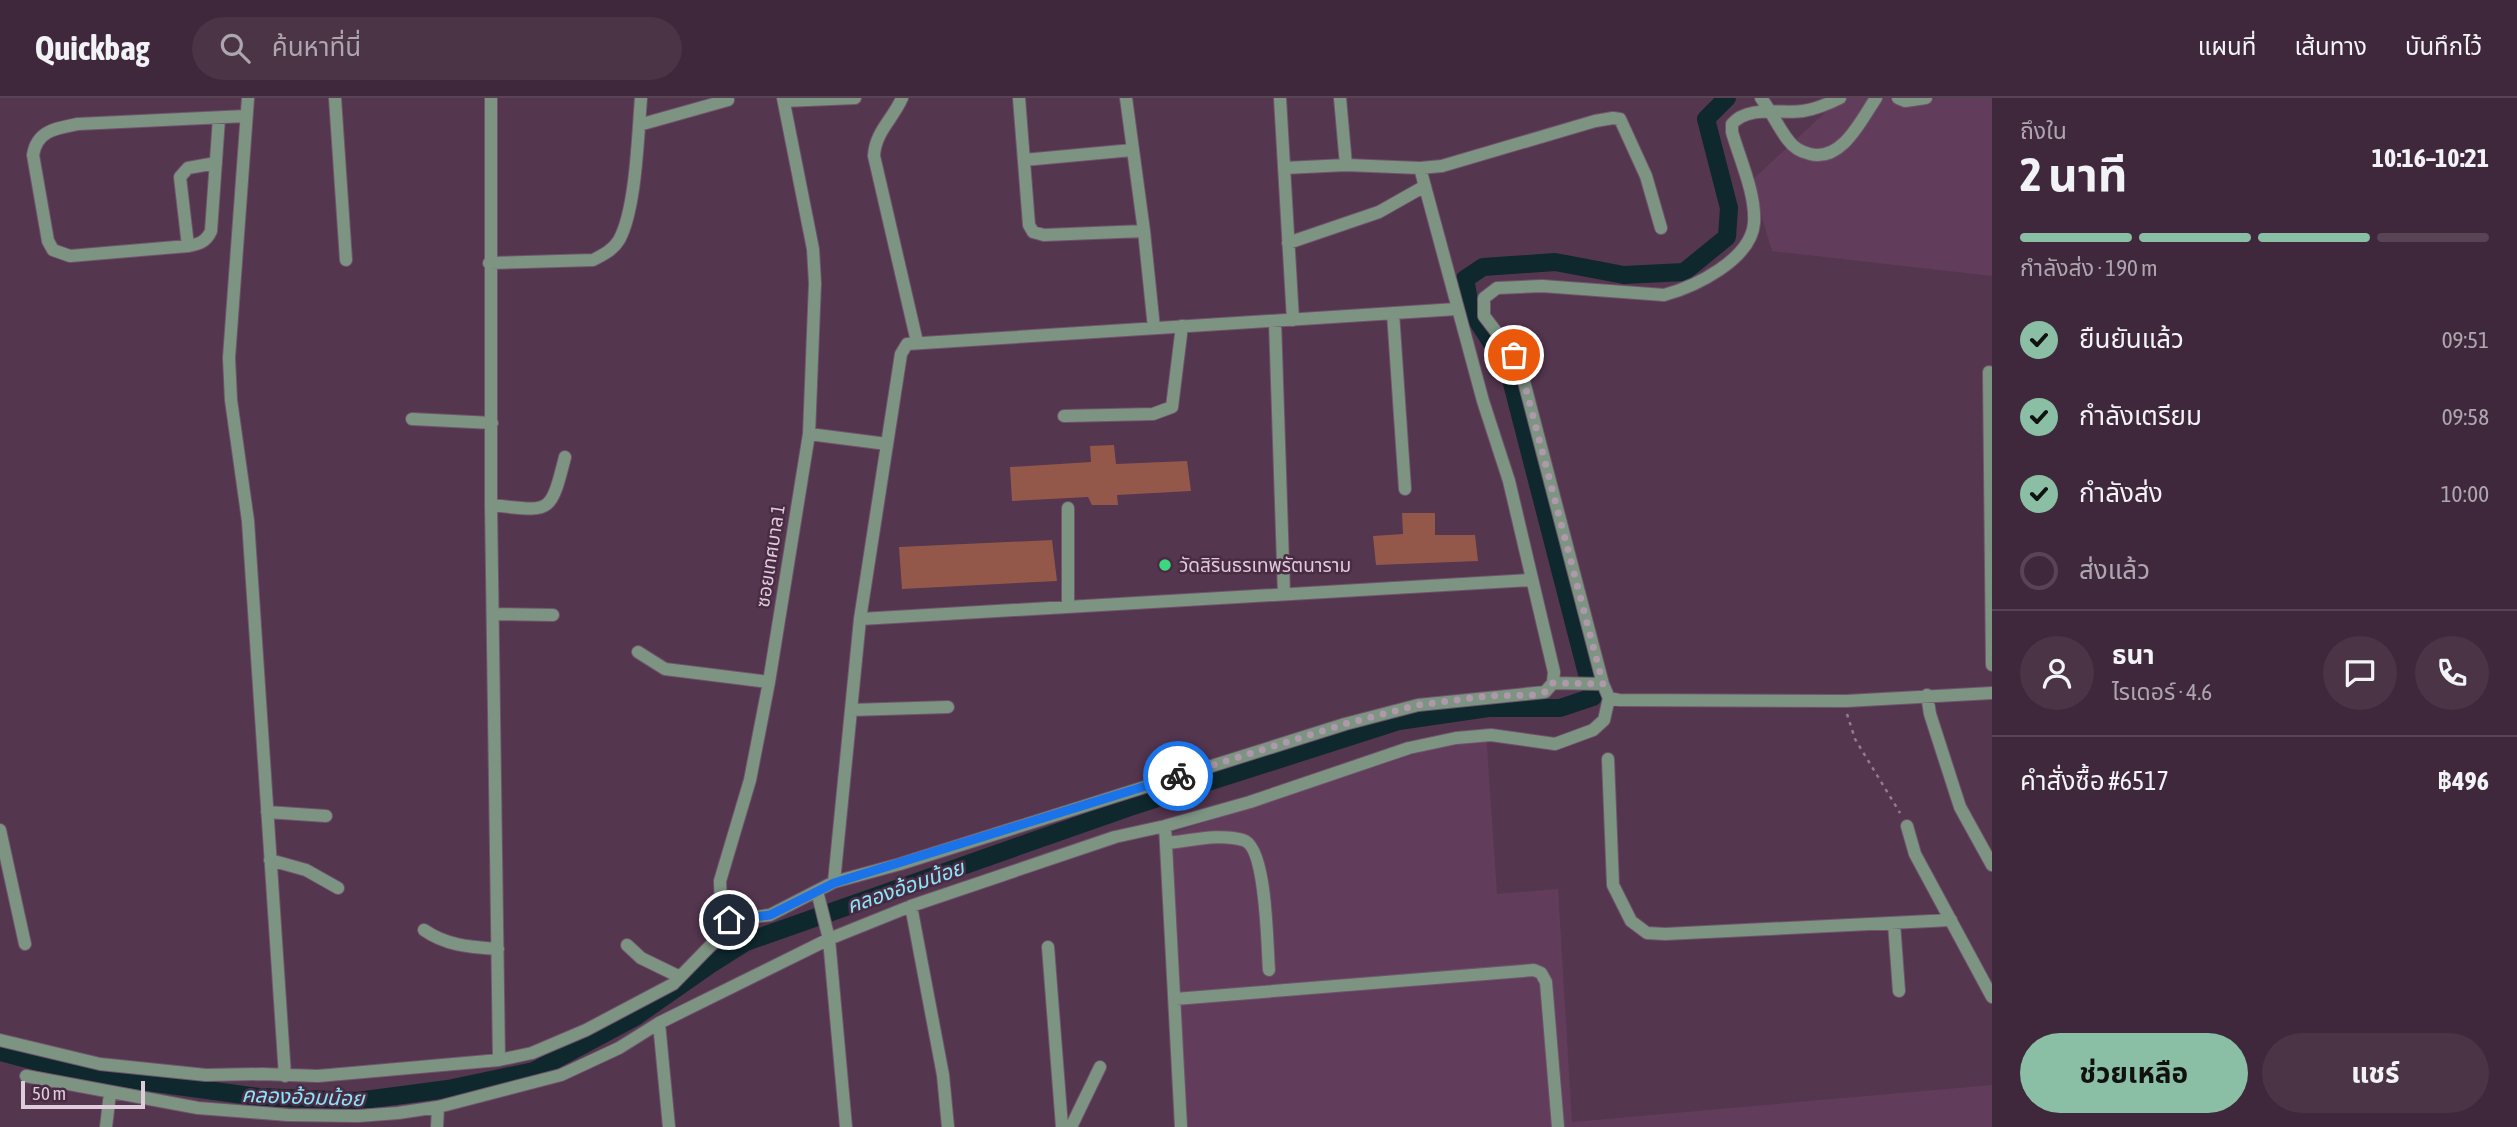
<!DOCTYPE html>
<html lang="th">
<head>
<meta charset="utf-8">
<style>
  body { margin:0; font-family:"Asap Condensed","Noto Sans Thai",sans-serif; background:#4a3446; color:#f1f3f6; height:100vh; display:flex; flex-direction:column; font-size:26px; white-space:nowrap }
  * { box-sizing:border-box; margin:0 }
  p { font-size:23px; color:#ada6af }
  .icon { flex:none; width:38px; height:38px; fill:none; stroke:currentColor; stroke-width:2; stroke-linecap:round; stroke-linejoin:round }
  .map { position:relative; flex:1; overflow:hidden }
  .side { display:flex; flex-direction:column; background:#3f283b; width:525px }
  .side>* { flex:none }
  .scale { position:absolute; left:21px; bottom:18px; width:124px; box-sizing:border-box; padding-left:7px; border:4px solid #dfccdb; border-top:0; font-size:19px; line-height:24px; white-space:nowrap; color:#dfccdb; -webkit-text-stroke:5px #492c44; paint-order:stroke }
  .pin { position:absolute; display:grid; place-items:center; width:60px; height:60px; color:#fff; margin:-30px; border:4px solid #fff; border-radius:50%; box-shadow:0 2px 7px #0007 }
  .courier { position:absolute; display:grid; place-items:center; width:70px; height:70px; margin:-35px; border:5px solid #1a73e8; border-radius:50%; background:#fff; color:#222; box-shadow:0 2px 9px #0007 }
  .head em { font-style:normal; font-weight:700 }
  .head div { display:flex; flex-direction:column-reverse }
  .head { display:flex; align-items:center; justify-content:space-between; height:119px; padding:0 28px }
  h1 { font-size:46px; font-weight:700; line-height:52px }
  .bar { display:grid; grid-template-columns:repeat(4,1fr); gap:10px 7px; align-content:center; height:84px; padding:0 28px }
  .bar i { height:9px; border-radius:5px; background:#584455 }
  .bar .current { background:#8abfa5 }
  .bar p { grid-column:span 4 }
  .line { display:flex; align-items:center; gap:18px; padding:0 28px; border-top:2px solid #584455 }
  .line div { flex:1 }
  .round { display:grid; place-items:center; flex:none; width:74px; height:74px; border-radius:37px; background:#4a3446 }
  ol { padding:0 28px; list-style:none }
  li { display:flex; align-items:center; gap:21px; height:77px }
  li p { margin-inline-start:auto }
  li .icon { padding:7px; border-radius:50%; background:#8abfa5; color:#111; stroke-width:4 }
  li:last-child { color:#ada6af }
  li i { width:38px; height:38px; border:4px solid #584455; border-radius:50% }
  .button { display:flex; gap:14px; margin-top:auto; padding:14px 28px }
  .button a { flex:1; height:80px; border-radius:42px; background:#8abfa5; color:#111; font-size:28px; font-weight:700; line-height:80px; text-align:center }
  .button a+a { background:#4a3446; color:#f1f3f6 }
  header { display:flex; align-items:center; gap:42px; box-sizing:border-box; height:98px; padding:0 35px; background:#3f283b; border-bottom:2px solid #584455 }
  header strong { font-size:33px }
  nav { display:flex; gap:38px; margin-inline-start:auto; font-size:24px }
  .search { width:490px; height:63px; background:#4a3446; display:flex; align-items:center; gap:18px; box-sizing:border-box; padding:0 24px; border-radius:38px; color:#ada6af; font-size:26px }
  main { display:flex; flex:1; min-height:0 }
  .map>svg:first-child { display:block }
  .built { fill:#613d5b }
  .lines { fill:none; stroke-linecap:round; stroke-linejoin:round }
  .canal { stroke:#0e282e; stroke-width:18 }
  .building { fill:#94584a }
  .minor-casing { stroke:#70546b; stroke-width:14 }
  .path { stroke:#947c90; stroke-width:2.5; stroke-dasharray:3.5 5; stroke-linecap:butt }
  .minor { stroke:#7d9483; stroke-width:12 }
  .done { stroke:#ae98aa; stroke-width:7; stroke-dasharray:0 12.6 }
  .route { stroke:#1a73e8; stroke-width:9 }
  .poi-dot { fill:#3cd77e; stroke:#492c44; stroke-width:2.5 }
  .labels { text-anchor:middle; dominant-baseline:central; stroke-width:5; stroke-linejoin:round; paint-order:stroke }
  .street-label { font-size:19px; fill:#dfccdb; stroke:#492c44 }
  .poi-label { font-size:19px; fill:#dfccdb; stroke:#492c44; text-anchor:start }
  .water-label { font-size:21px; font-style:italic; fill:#8be5f9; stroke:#492c44 }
</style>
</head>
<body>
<header>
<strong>Quickbag</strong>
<div class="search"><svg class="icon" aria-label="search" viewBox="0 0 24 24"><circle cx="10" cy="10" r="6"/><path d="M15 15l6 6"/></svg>ค้นหาที่นี่</div>
<nav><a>แผนที่</a><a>เส้นทาง</a><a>บันทึกไว้</a></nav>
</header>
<main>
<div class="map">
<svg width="1992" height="1029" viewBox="0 0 1992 1029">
  <rect width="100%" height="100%" fill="#54364f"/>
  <path class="built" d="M1841,0h151v178l-220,-25 -21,-70z
    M1486,633l11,163 61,-5 14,233 420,-37v42h-817l-12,-291z"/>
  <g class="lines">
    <path class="canal" d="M0,954l81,21 178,24 98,4 91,-12 86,-18 101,-54 73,-51 38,-24 384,-135 269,-86 89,-13h72l33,-11 -85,-329 -37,-57 -6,-32 18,-12 72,-5 69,13 60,-3 43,-35 2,-29 -23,-89 21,-21"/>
  </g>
  <path class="building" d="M1114,347l2,19 71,-3 4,30 -74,4 1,10h-26l-4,-8 -76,4 -2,-34 81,-5 -1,-16z
    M1402,415h33v22h40l3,26 -102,4 -3,-29 30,-2z
    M1052,442l5,41 -155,8 -3,-42z"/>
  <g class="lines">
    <defs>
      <path id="minor" d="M248,0l-19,260 2,42 17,121 37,555
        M335,0l11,162
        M491,0v407l8,555
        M783,0l30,151 2,34 -6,151 -40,248 -19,98 -30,101 1,26 8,13 41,-5 64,-33 66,-18 445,-140 73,-19 127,-13 8,-9 1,-11 -45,-191 -26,-80 -63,-233
        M902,0c-9,21 -27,34 -28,58l43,186
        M1019,0l10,127 4,7 11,3 100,-4
        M1126,0l18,133 10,97
        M1280,0l13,222
        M1340,0l6,67 74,3 22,-2 153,-45 18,-3 7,1 26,57 15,52
        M1761,0c10,13 17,29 27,42 5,7 13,12 22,14 32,8 51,-34 66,-56
        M1840,0c-12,6 -23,11 -37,13 -22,3 -55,-6 -71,13v8c8,28 24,62 22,91 -3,37 -60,64 -90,72l-122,-9 -45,2 -13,10v18l30,39 7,15 82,314 6,14 10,2 227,1 146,-8
        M1898,0l7,3 21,-3
        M784,3l71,-3
        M219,20l-8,113c-5,11 -12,13 -23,15l-118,10 -17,-6 -5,-9 -15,-86c4,-25 24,-27 45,-31l168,-8
        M639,27l89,-25
        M1024,62l108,-10
        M1284,70l62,-3
        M1288,145l91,-31 46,-26
        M188,148l-8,-69 8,-9 28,-5
        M489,165l104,-3c10,-5 20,-10 26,-20 17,-30 19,-106 22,-142
        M1393,215l12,176
        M1275,223l9,273
        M1989,274l3,293
        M1064,318l89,-2 19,-7 10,-81
        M412,321l80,4
        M809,336l78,10
        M491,407c59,6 59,12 74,-48
        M1068,410v99
        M493,516l60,1
        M860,521l672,-39
        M638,554l27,17 104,13
        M1553,585l50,1
        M1927,597l3,19 30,93 32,58
        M851,612l97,-3
        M1608,661l5,126 18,36 16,12 18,1 286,-14
        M267,714l59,4
        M1165,728l16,301
        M1907,728l8,28 77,143
        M0,732l25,114
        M1166,745c24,-2 54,-10 77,-3 24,6 24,107 26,130
        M270,762l36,10 32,18
        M834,784l26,-263 41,-265 6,-10 550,-35
        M817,793l12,48 17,188
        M911,808l32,169 5,52
        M1894,825l5,68
        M424,832c23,16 47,17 74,19
        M627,847l14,13 39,19
        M1048,849l14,180
        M1175,901l359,-29 7,3 5,9 12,145
        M659,925l10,104
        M0,942l100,24 106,11 56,-1 56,2 181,-16 33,-7 54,-23 87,-46 43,-44 13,-20
        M26,978l172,32 90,7 70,1 40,-3 40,-6 123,-32 58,-27 40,-25 170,-84 82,-33 204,-69 50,-11 85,-24 159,-54 47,-10 35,-3 64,9 38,-14 11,-10 5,-22
        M106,1029l4,-34
        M437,1029l1,-20
        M1071,1029l29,-60"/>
    </defs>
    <use href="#minor" class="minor-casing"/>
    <path class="path" d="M1847,616l8,25 45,74"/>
    <use href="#minor" class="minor"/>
  </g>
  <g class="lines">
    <path class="done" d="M1178,678l167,-52 73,-19 69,-9 45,-1 13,-3 7,-9 51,1 -82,-314 -7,-15"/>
    <path class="route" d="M729,822l41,-5 64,-32 344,-107"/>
  </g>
  <circle class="poi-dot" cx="1165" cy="467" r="7"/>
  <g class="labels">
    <g class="street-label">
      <text transform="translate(770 458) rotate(-81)">ซอยเทศบาล 1</text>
    </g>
    <g class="poi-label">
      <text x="1179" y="467">วัดสิรินธรเทพรัตนาราม</text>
    </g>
    <g class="water-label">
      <text transform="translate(905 788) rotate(-19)">คลองอ้อมน้อย</text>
      <text transform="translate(303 998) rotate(2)">คลองอ้อมน้อย</text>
    </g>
  </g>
</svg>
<div class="scale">50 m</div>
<div class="pin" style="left:1514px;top:257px;background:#ea580c"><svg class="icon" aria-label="bag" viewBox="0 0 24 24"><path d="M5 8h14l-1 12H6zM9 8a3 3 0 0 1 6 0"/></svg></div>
<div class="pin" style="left:729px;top:822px;background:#1f2937"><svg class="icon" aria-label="home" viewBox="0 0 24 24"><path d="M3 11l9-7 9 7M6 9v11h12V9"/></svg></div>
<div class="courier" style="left:1178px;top:678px"><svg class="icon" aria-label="bike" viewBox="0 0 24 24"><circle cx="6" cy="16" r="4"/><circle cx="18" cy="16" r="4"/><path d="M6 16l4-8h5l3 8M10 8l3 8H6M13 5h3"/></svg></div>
</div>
<section class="side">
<div class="head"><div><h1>2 นาที</h1><p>ถึงใน</p></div><em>10:16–10:21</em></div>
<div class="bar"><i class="current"></i><i class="current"></i><i class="current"></i><i></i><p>กำลังส่ง · 190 m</p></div>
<ol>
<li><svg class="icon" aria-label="check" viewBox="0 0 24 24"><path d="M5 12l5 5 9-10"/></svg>ยืนยันแล้ว<p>09:51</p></li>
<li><svg class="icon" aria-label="check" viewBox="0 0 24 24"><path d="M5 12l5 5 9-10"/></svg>กำลังเตรียม<p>09:58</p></li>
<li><svg class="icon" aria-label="check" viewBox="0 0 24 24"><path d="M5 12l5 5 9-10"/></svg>กำลังส่ง<p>10:00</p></li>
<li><i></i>ส่งแล้ว</li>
</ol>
<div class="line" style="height:126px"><a class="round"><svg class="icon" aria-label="person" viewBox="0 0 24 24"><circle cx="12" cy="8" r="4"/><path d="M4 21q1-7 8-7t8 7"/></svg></a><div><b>ธนา</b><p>ไรเดอร์ · 4.6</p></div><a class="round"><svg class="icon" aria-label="chat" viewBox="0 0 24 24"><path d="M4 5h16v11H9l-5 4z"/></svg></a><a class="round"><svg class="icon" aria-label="phone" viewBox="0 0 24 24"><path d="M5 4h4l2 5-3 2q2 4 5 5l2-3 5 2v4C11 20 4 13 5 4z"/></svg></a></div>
<div class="line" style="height:91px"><div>คำสั่งซื้อ #6517</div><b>฿496</b></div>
<div class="button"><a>ช่วยเหลือ</a><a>แชร์</a></div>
</section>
</main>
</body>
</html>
